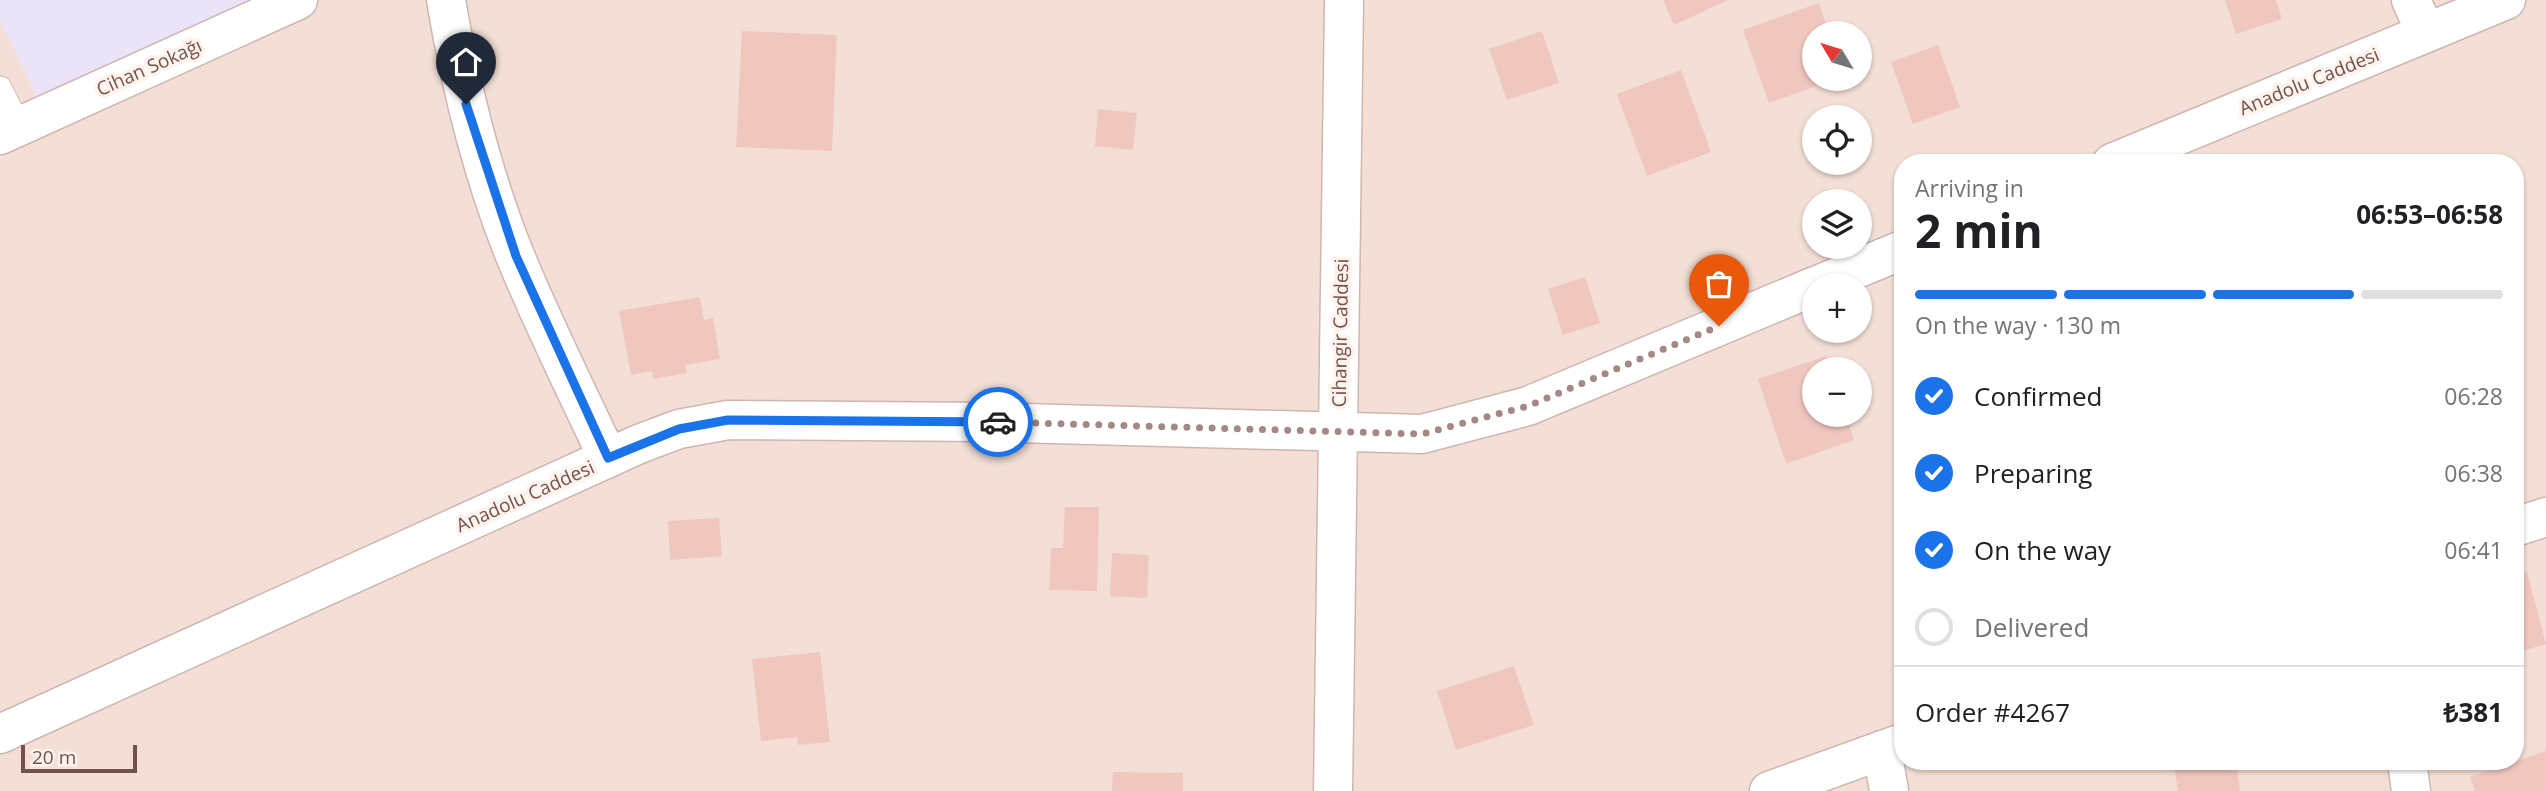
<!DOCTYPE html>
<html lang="en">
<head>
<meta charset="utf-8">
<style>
  body { margin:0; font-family:"Open Sans",sans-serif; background:#f2f2f2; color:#202124; height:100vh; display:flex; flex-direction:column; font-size:26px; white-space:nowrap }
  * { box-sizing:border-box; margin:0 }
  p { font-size:23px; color:#757577 }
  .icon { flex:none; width:38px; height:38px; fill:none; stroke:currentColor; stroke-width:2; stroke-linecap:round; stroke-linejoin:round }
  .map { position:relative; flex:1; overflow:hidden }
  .drawer { position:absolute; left:1894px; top:154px; width:630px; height:616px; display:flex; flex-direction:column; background:#fff; border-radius:28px; box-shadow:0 2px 5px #0004 }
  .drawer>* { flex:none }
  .needle { width:46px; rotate:308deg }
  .buttons { position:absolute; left:1802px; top:21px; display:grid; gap:14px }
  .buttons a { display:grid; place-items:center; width:70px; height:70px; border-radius:50%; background:#fff; box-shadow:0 2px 5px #0004; font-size:35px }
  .scale { position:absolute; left:21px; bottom:18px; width:116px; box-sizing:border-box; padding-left:7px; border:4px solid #74514c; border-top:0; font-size:19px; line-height:24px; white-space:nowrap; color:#74514c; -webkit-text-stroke:5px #fef3ed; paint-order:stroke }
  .pin { position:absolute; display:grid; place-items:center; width:60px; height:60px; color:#fff; margin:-72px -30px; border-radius:50% 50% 50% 0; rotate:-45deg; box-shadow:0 0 7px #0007 }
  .pin .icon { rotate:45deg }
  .courier { position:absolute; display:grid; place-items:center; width:70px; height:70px; margin:-35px; border:5px solid #1a73e8; border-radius:50%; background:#fff; color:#222; box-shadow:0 2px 9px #0007 }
  .headline em { font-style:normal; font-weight:700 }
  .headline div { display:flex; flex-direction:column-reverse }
  .headline { display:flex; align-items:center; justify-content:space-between; height:119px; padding:0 21px }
  h1 { font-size:46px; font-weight:700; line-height:52px }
  .bar { display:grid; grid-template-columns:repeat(4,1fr); gap:10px 7px; align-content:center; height:84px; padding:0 21px }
  .bar i { height:9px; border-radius:5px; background:#e0e0e0 }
  .bar .selected { background:#1a73e8 }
  .bar p { grid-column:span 4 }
  .line { display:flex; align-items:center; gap:18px; padding:0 21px; border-top:2px solid #e0e0e0 }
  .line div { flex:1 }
  ol { padding:0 21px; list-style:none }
  li { display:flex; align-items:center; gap:21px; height:77px }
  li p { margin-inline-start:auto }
  li .icon { padding:7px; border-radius:50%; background:#1a73e8; color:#fff; stroke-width:4 }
  li:last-child { color:#757577 }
  li i { width:38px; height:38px; border:4px solid #e0e0e0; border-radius:50% }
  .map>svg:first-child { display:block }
  .residential { fill:#f3dfd5; fill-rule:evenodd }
  .education { fill:#ebe3f8 }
  .building { fill:#f0c7bf }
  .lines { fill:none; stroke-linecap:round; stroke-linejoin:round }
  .service-casing { stroke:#cfb6b0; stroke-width:25 }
  .minor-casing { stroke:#cfb6b0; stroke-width:41 }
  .tertiary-casing { stroke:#cfb6b0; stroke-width:41 }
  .service { stroke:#fff; stroke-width:23 }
  .minor { stroke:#fff; stroke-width:38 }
  .tertiary { stroke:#fff; stroke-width:38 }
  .done { stroke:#a48882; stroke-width:7; stroke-dasharray:0 12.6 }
  .route { stroke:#1a73e8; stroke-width:9 }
  .labels { text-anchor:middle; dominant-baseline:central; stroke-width:7; stroke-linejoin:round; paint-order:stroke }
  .street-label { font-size:19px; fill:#74514c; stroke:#fef3ed }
</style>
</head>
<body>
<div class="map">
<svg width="2546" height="791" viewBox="0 0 2546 791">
  <rect width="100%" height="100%" fill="#fceee6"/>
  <path class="residential" d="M0,0h2546v791h-2546zM1815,33h45v46h-45zM1815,117h45v46h-45zM1902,163h613v598h-613zM1815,201h45v46h-45zM1815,285h45v46h-45zM1815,369h45v46h-45z"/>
  <path class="education" d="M0,0h255l-217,99 -38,-78z"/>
  <path class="building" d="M1663,0h65l-54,25z
    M2225,0h51l6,19 -46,15z
    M1819,3l10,30h-14v46h21l-67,24 -26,-73z
    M742,31l95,4 -5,116 -96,-4z
    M1542,31l17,52 -52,17 -18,-51z
    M1938,45l22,62 -47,17 -22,-62z
    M1681,70l30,82 -64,24 -30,-82z
    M1098,109l39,4 -4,37 -38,-4z
    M1585,277l15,46 -37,12 -15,-46z
    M700,297l4,23 9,-2 7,41 -35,6 2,8 -34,6 -1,-8 -21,4 -12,-64z
    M1826,356l4,13h-15v46h31l8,25 -68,24 -28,-85z
    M1065,507h34l-2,84 -48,-1 2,-42h12z
    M719,518l3,38 -52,4 -2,-39z
    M1112,553l37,2 -2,43 -37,-2z
    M2527,572l19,72 -31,9v-77z
    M820,652l10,90 -32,3 -1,-8 -36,4 -9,-82z
    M1514,666l20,59 -78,25 -19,-59z
    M2546,751v40h-71l-5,-14z
    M2173,761h63l4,30h-62z
    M1113,772l70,1v18h-71z"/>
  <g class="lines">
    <defs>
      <path id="service" d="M0,88l19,38"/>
      <path id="minor" d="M446,0c15,88 36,175 70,258 28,68 61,134 92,200
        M2411,0l15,33
        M0,135l298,-135
        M2515,527l31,-10
        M1882,750l7,41
        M2407,761l4,30
        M1769,791l133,-48"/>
      <path id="tertiary" d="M2112,163l394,-163
        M1818,285l84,-35
        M0,734l639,-290 40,-15 49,-9 256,2 438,12 106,-28 287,-120
        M1333,791l11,-791"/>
    </defs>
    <use href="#service" class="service-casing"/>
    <use href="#minor" class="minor-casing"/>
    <use href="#tertiary" class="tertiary-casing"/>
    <use href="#service" class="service"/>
    <use href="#minor" class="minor"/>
    <use href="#tertiary" class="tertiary"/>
  </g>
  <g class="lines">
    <path class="done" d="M998,422l424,12 106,-28 191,-80"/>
    <path class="route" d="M466,104l50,152 92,202 71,-29 49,-9 270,2"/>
  </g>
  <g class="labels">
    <g class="street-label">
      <text transform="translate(149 67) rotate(-24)">Cihan Sokağı</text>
      <text transform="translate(2309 81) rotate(-22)">Anadolu Caddesi</text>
      <text transform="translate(1340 333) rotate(-89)">Cihangir Caddesi</text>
      <text transform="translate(525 496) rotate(-24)">Anadolu Caddesi</text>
    </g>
  </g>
</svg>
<div class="buttons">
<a><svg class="needle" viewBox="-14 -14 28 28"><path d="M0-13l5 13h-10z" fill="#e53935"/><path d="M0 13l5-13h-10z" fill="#757577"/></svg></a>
<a><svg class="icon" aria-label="locate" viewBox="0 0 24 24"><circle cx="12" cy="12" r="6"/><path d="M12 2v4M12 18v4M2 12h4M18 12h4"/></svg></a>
<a><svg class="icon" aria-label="layers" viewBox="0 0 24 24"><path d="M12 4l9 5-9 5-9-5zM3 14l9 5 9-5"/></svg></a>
<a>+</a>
<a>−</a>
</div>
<div class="scale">20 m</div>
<div class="pin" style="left:1719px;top:326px;background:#ea580c"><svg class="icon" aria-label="bag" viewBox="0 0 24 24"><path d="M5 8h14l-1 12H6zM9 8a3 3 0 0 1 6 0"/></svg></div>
<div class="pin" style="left:466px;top:104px;background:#1f2937"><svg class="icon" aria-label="home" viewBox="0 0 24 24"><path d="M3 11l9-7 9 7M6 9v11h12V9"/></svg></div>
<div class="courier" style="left:998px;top:422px"><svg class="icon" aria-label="car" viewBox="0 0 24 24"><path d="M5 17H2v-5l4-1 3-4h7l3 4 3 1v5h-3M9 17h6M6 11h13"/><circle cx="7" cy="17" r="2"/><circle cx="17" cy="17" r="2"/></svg></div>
<section class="drawer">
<div class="headline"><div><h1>2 min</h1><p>Arriving in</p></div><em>06:53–06:58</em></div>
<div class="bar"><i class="selected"></i><i class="selected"></i><i class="selected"></i><i></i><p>On the way · 130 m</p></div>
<ol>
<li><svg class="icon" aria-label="check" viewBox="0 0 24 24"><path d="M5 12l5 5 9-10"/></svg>Confirmed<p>06:28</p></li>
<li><svg class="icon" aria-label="check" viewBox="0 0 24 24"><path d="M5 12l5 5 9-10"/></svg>Preparing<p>06:38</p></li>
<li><svg class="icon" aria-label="check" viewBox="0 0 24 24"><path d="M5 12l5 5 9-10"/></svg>On the way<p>06:41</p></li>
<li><i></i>Delivered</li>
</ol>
<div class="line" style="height:91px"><div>Order #4267</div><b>₺381</b></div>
</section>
</div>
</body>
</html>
